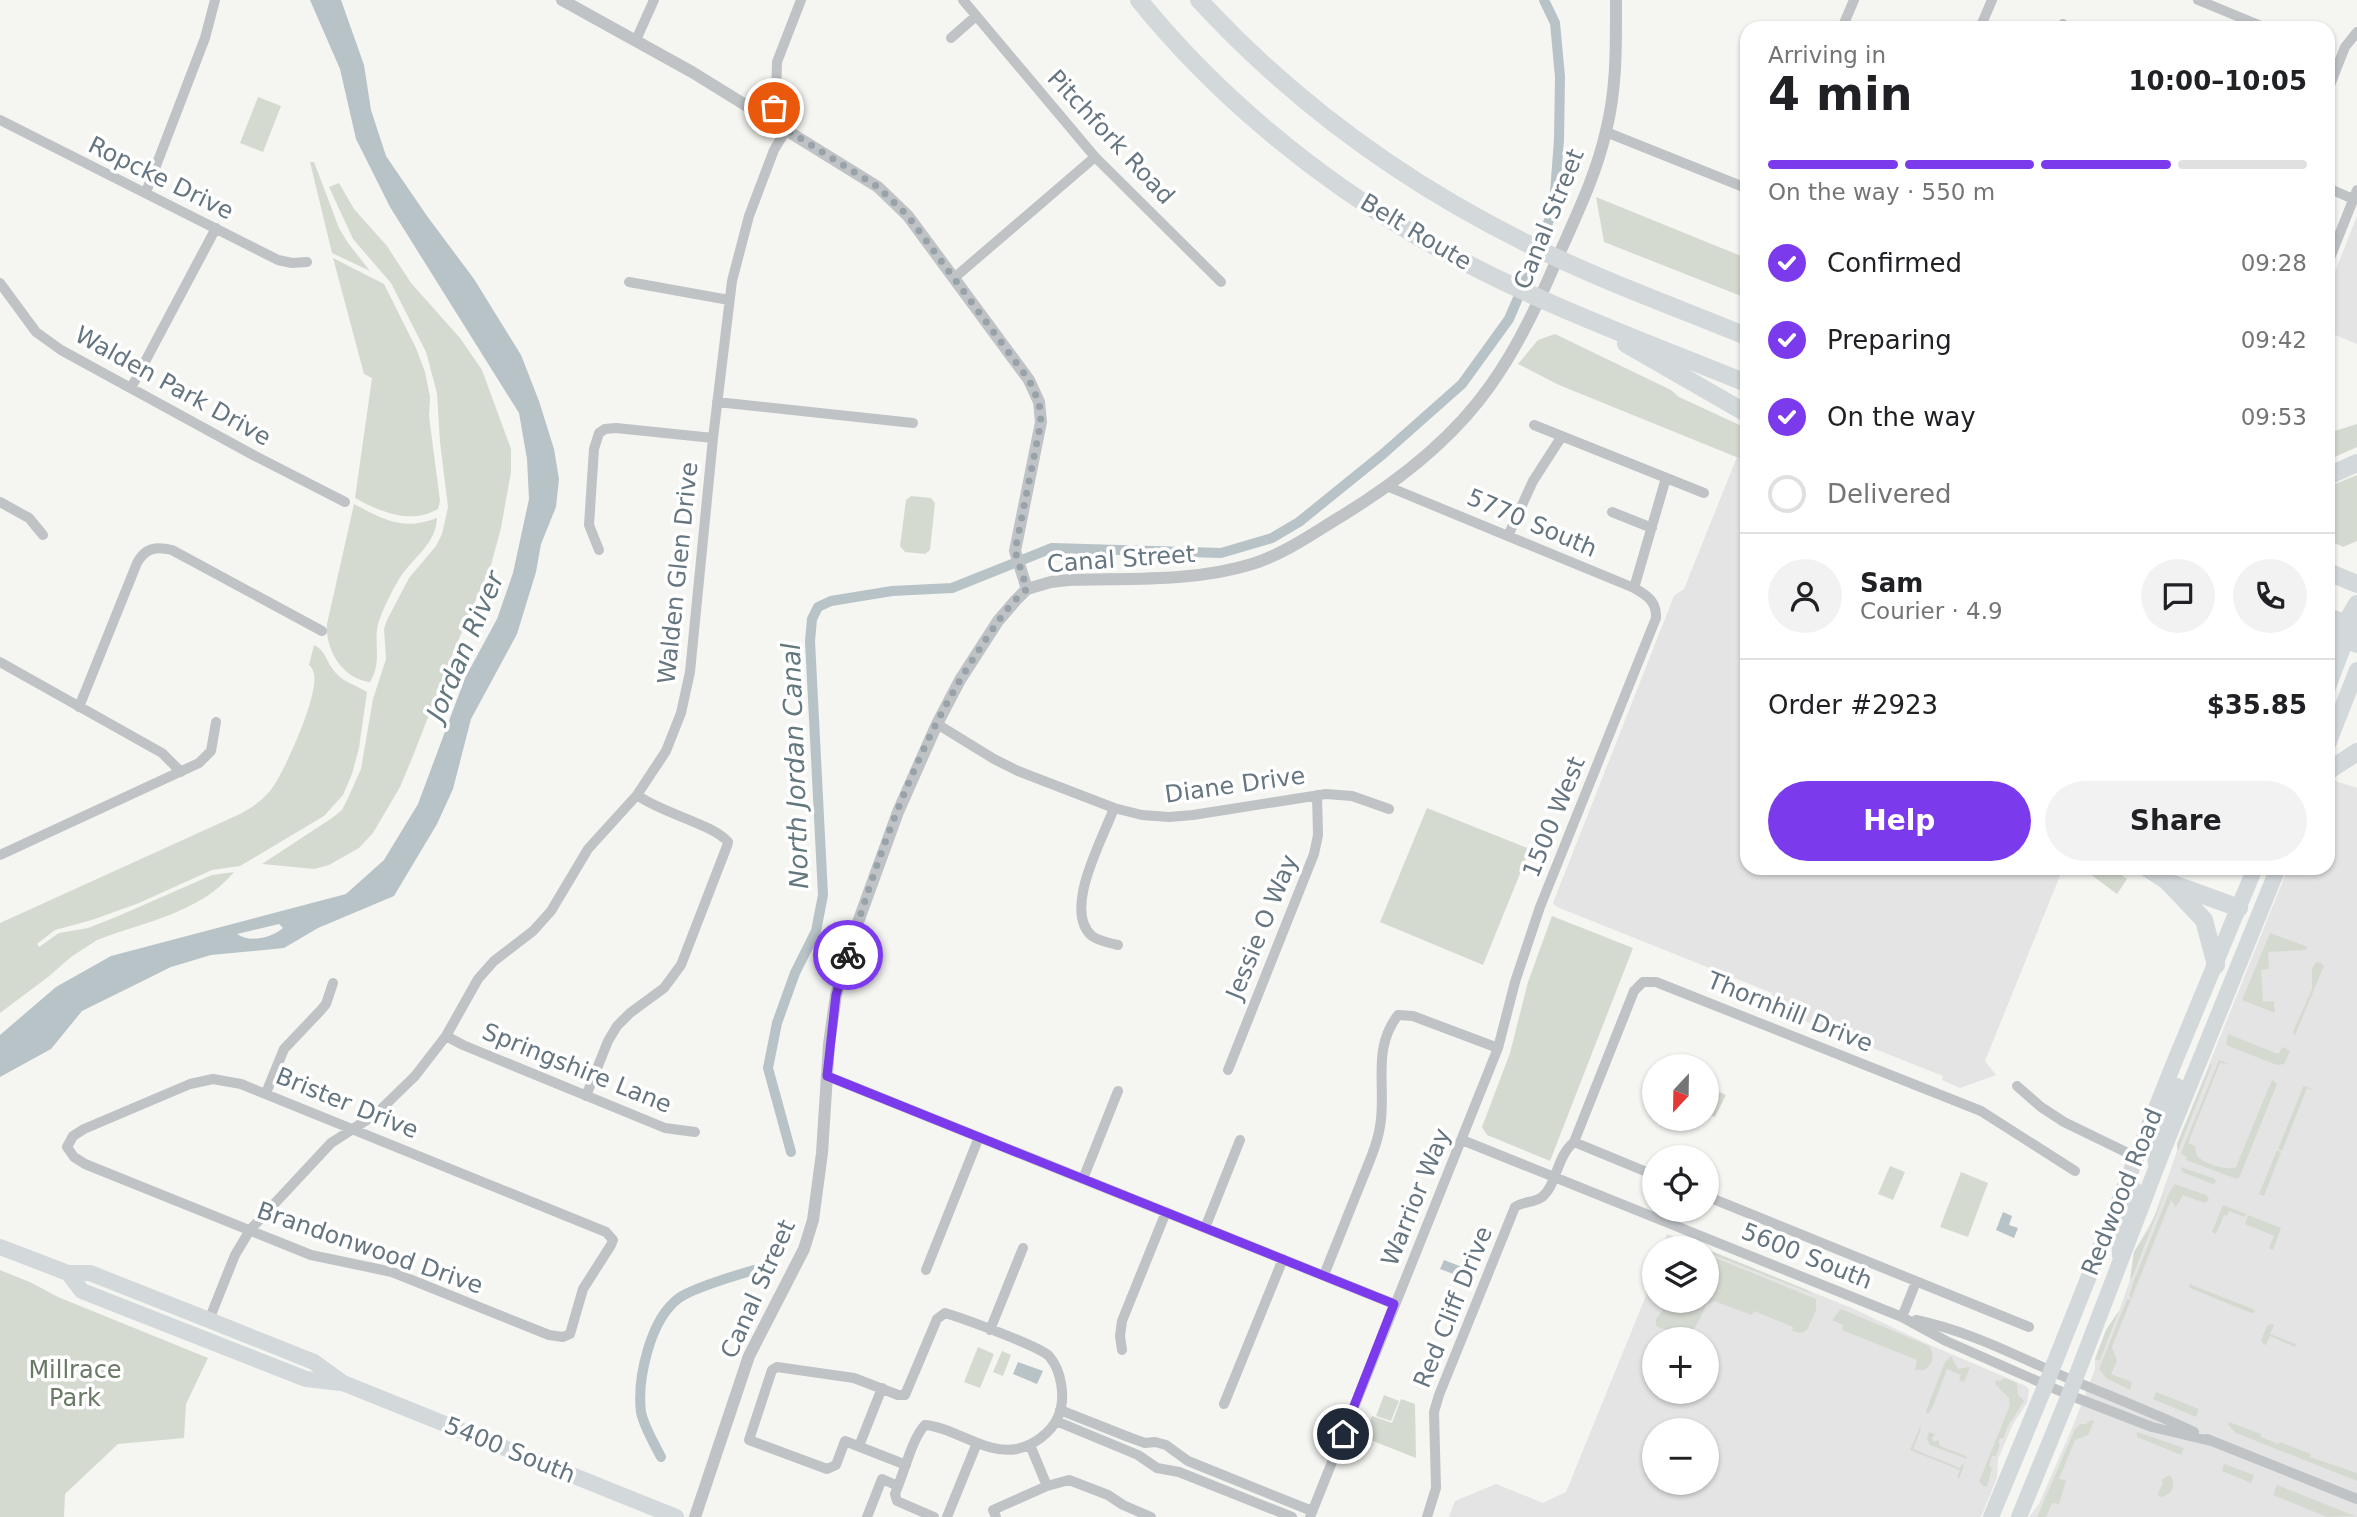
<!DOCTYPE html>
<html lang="en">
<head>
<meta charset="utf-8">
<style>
  body { margin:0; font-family:"DejaVu Sans",sans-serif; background:#f2f2f2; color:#202124; height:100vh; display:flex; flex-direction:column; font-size:26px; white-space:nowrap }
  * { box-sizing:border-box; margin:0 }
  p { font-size:23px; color:#757577 }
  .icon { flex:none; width:38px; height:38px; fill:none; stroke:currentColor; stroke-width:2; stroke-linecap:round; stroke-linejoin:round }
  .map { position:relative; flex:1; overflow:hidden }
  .sheet { position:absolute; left:1740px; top:21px; width:595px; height:854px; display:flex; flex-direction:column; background:#fff; border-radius:21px; box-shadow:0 2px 5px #0004 }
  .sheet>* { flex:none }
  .needle { width:46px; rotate:202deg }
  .buttons { position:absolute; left:1642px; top:1054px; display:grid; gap:14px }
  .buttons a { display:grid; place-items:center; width:77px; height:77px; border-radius:50%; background:#fff; box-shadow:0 2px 5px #0004; font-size:35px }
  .pin { position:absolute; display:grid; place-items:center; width:60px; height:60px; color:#fff; margin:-30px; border:4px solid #fff; border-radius:50%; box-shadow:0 2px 7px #0007 }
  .courier { position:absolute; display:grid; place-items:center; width:70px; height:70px; margin:-35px; border:5px solid #7c3aed; border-radius:50%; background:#fff; color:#222; box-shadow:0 2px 9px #0007 }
  .head em { font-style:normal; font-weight:600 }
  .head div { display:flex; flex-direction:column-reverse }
  .head { display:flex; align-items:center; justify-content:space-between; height:119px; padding:0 28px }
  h1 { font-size:46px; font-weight:600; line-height:52px }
  .bar { display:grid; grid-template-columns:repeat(4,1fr); gap:10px 7px; align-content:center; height:84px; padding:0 28px }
  .bar i { height:9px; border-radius:5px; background:#e0e0e0 }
  .bar .active { background:#7c3aed }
  .bar p { grid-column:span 4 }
  .line { display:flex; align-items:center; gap:18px; padding:0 28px; border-top:2px solid #e0e0e0 }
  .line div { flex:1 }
  .round { display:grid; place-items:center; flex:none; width:74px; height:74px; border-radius:37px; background:#f2f2f2 }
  ol { padding:0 28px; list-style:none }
  li { display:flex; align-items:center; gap:21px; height:77px }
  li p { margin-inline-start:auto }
  li .icon { padding:7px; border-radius:50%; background:#7c3aed; color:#fff; stroke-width:4 }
  li:last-child { color:#757577 }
  li i { width:38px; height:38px; border:4px solid #e0e0e0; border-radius:50% }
  .action { display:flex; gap:14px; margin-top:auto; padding:14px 28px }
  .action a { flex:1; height:80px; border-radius:42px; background:#7c3aed; color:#fff; font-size:28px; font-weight:600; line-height:80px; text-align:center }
  .action a+a { background:#f2f2f2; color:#202124 }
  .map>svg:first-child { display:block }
  .built { fill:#e3e4e3; fill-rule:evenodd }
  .green { fill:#d5dad1 }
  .water { fill:#b8c3c7; fill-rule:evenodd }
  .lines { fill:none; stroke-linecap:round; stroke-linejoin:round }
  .canal { stroke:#b8c3c7; stroke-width:10 }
  .minor { stroke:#bfc3c6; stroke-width:10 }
  .tertiary { stroke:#bfc3c6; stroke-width:12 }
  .primary { stroke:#d3d8db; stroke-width:16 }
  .motorway { stroke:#d3d8db; stroke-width:18 }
  .done { stroke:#98a2a9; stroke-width:7; stroke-dasharray:0 12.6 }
  .route { stroke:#7c3aed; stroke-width:9 }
  .labels { text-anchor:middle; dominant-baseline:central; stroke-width:7; stroke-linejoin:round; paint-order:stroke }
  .street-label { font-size:24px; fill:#667681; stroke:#fff }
  .park-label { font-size:24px; fill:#697965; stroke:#fff }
  .water-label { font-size:26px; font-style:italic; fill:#62777e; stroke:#fff }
</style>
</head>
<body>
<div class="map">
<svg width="2357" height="1517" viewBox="0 0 2357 1517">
  <rect width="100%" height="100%" fill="#f5f5f2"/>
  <path class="built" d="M2357,216v128l-29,-12v-42z
    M1737,457l9,4v407h317l-78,193 11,14 -36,13 -18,-8 1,-4 -176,-70 5,-13 -215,-86 -4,-4 121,-307 10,-7z
    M2329,779l28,9v729h-328l10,-13 34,-78 22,-57v-11l11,-28 13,-19 11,-31 4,-28 20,-35 23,-66v-7l111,-276h40z
    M1667,1234l36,14h-41z
    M1706,1249l148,60 69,33 103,44 3,4 -2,13 -14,21 -15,35 -1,19 -16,39h-532l6,-16 41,-17 47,19 23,-11 88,-216v24h52zM1654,1339h52v52h-52zM1654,1430h52v52h-52z"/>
  <path class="green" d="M258,97l23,9 -18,46 -23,-9z
    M310,162h4l25,66 9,15 22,28 -38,-18z
    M339,183l15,26 33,37 24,37 49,55 22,32 29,79v23l-10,56 -10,37 -36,83 -42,108 -13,31 -27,46 -14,15 -30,17 -15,4 -52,-5 70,-46 10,-8 6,-12 13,-29 12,-70 13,-40 -2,-30 3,-9 22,-42 27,-32 6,-12 6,-27 -8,-65 -3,-49 -11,-41 -35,-69 -38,-44 -24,-52z
    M1596,197l150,61v40l-142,-56z
    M333,258l51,26 32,64 9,24 5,25 -1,19 11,85 -2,8c-28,16 -57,3 -83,-11l17,-120 -8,-4z
    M1555,334l116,56 8,7 67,31v33l-187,-76 -41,-21 20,-24z
    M2357,424v23l-29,13v-27z
    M2357,475v66l-14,6 -15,-7v-53z
    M911,496l20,2 4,5 -5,47 -5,4 -20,-2 -5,-6 6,-46z
    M354,504c30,16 50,27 83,14 -1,24 -20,37 -34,55 -9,13 -17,30 -23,45 -9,22 4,41 -10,64 -28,-3 -45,-33 -43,-58z
    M314,645c10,4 12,15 18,23 9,14 22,16 35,24l-8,56 -7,26 -9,21 -19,21 -84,50 -28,4 -73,33 -47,17 -37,10 -18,14 2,3 20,-14 29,-5 28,-11 96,-42 22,-3c-34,41 -90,50 -137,68l-26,17 -23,20 -48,36v-90l240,-109c12,-6 21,-13 30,-23 14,-17 49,-96 44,-117 -1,-4 -2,-6 -5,-9z
    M1427,808l103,41 -47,116 -103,-43z
    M2082,868h29l16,11 -10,15z
    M1552,916l81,32 -83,213 -63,-26 -5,-8 28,-74 18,-71z
    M2270,933l38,14 -3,3 -37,2 1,17 -8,1 2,32 11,-1 1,12 -33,-13z
    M2316,962l5,1 3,3 -29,69 -2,-3 19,-43v-20z
    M2228,1034l50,20 5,-7 7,4 -6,13 -7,1 -49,-19 -2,-2z
    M2219,1060l10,4 -9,-1 -32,80 7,3c1,4 0,8 3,11 7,7 30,14 38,10l35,-85 2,-2 4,4 -37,92 -3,3 -51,-19 1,-3 -6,-4z
    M2211,1063l1,2 -34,86 -1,-7z
    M1706,1086l20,9 -11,22 -9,-4z
    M2306,1086l9,5 -8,-3 -25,63 -4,-2 25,-62z
    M2277,1150l4,2 -17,44 -5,-2z
    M1890,1166l15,6 -12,28 -15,-6z
    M2181,1167l34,12 1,3 -3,2 -31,-12z
    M1961,1172l27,11 -20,54 -28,-10z
    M2175,1184l31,11 3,4 -4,4 -22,-8 -7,12 -5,-7 -59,147 5,14 -6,13 21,8 -2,8 -24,-12 -7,-9 28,-70 3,1 1,-3 -2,-1 4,-13 36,-90z
    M2167,1187l-34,89 -3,4 4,-28 15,-23z
    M2223,1205l23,9 -1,3 -16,-6 -2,5 -3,-1 -8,19 -4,-2z
    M2248,1215l33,13 -8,22 -4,-2 5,-12 -29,-12z
    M1706,1249l101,41 6,4 -107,-42z
    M1706,1254l110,45v11l-9,20 -6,3 -9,-2 1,-4 -39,-16 -2,4 -38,-14 -8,4c-14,32 -16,36 -50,21v-7l15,-19h35z
    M0,1270l32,13 26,14 150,61 -22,46 -2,34 -66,6 -53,50 -1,23h-64z
    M2189,1284l64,25 2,3 -4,1 -61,-25z
    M1841,1309l88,37c6,9 4,19 -5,24h-9l2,-10 -75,-30 1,-5 -11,-5z
    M2119,1311l-19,49h-5l11,-30z
    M2271,1324l3,1 -4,9 26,10 -1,3 -25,-11 -4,9 -3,-1 -2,-4 6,-14z
    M978,1347l16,7 -14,34 -16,-6z
    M1002,1351l9,4 -8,21 -10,-4z
    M1951,1356l7,13 12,-2 -6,15 -5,-2 2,-5 -14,-6 -14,37 -5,8 -2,-3 19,-49z
    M2005,1378l12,5 1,12 6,6 -16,25 -5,13 -3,-1 -2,5 2,1 -4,12h-4l-3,10 3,2 -5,18h-3l-5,-4 31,-77 -1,-7 -13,-13 -1,-5 5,1z
    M2156,1392l43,17 -3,8 -43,-18z
    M1384,1395l15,6 -8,20 -15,-5z
    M1401,1399l14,5 1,54 -53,-21 9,-21 20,7z
    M2091,1420l3,1 -6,14 -13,5 -16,39 7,1 -7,24 -7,-1 -6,14h-9l38,-88 5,-5h6z
    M2229,1422l32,12v3l17,7 2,-2 31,12 -1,3 47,16v8l-121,-48 -8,-8z
    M1920,1427l1,2 -8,20 47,19 2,-4 2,1 -5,14 -2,-2 3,-7 -50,-20z
    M1929,1432l6,2 -3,4 2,4 4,-2 2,6 26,10 1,3 -37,-14 -3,-7z
    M2137,1432l47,16 -3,7 -44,-18z
    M2224,1464l30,11 -3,8 -29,-12z
    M2170,1475c7,10 2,21 -10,22l-2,-3 5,-12 -2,-2z
    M2277,1485l78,31 -28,1 -54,-22z"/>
  <path class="water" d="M310,0h31l23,65 7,45 15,46 41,60 47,63 47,76 18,46 15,48 5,30 -3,28 -15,37 -5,28 -19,62 -46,85 -18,70 -16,35 -43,72 -76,32 -34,20 -73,7 -40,12 -89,44 -31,38 -51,28v-42l56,-48 55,-31 235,-62 38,-34 34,-56 47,-126 32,-59 16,-46 16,-74 -2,-40 -8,-46 -129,-206 -34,-68 -16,-70zM279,924l4,4c-11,10 -34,15 -46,6z
    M2003,1212l9,4 -3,9 9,3 -4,10 -18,-8z
    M1444,1260l18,7 -3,9 -19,-7z
    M1018,1362l25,9 -6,13 -24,-10z"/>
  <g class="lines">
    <path class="canal" d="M791,1152l-23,-84 9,-45 18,-50 21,-42 7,-36 -13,-254 2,-22 6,-12 13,-6 61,-10 60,-3 100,-40 169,5 51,-15 27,-16 84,-68 79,-70 47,-65 29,-68 16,-45 5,-67 1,-62 -5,-54 -11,-23
      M661,1457c-7,-14 -17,-30 -20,-45 -4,-33 9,-93 38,-114 14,-10 58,-23 75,-28"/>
    <path class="minor" d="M963,0l132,157 126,125
      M2198,0l68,28
      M1842,28l12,-28
      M1980,28l12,-28
      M2061,28l2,-4
      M951,38l25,-22
      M636,40l18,-40
      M2328,90l17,-43 12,-15
      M768,119l8,-21 1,-36 24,-62
      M0,120l278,140 14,3 15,-1
      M1606,132l140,56
      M2328,188l25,11
      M146,192l59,-154 10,-38
      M2328,263l29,-73
      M954,278l141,-121
      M629,282l100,18
      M0,283l36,49 25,18 194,106 90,46
      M131,388l85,-160
      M717,402l196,21
      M1534,425l170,68
      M0,502l29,16 14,17
      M1612,512l40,16
      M1508,536l25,-55 29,-45
      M599,550l-10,-25 5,-76 5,-16 6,-4 11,-1 97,10
      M1634,588l32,-110
      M0,662l162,91 19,19
      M79,707l58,-144c8,-15 19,-17 35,-13l150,81
      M937,724l57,35 24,12 96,37 28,7 27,2 24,-2 133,-21 26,2 37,13
      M1114,808c-11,31 -52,102 -22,128 7,5 17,7 26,9
      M0,855l199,-92 12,-12 5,-29
      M446,1036l17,9 202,83 30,4
      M1228,1070l86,-216 4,-19 -1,-40
      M827,1076l567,228
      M213,1079l28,5 365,148 7,8 -2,5 -28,44 -13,45 -7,3 -14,-2 -157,-63 -81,-17 -226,-91 -11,-7 -7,-10 6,-11 11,-7 106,-45z
      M2017,1086l24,21 23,15 72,35
      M266,1093l18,-44 37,-39 5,-6 7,-21
      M586,1096l22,-55 9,-15 13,-13 34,-25 17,-23 46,-119 1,-4c-15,-18 -67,-29 -91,-47
      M1462,1140l440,177 44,24 123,54 83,32 59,14
      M1574,1142l80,33
      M1083,1179l35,-88
      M1706,1196l323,131
      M1205,1228l35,-88
      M926,1270l53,-133
      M1324,1275c12,-30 24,-60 36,-90 8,-21 19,-43 21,-66 4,-37 -8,-72 17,-104l15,1 85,32
      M1902,1317l14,-35
      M209,1320l26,-65 15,-25 81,-87 45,-29 39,-38 31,-40 32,-57 16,-18 39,-30 18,-20 37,-62 49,-54 29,-44 15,-38 9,-41 23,-234 19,-157 17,-65 25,-66 12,-20
      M1916,1320c48,10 91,31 135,51 48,21 96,39 143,61
      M990,1330l33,-82
      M1122,1350l-2,-14 2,-15 44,-109
      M1224,1404l59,-145
      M1060,1410l71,28 14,5 10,-1 11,3 22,16 124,50
      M1056,1421l82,34 19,13 22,4 113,45
      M2207,1439l150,60
      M1030,1445l17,41
      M859,1446l23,-58
      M898,1486l-3,8 2,7 37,16
      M867,1517l15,-38 16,7c7,-17 15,-49 27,-61 29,2 60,30 92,24 17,-4 34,-16 41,-32 8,-18 4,-46 -9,-61 -10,-10 -87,-38 -104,-43l-8,6 -32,76h-7l-44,-17 -77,-11 -5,3 -23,70 78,29 9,-4 9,-24 61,24
      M947,1517l30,-74
      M996,1517l-3,-7 54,-24 22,-6 39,15 15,10 28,12
      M1310,1517l188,-469 17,-66 25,-75 116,-289c1,-16 -9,-23 -22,-30l-245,-101
      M1427,1517l9,-29 -2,-76 5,-17 76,-188c8,-6 19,-4 27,-10 15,-12 14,-40 32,-55l60,-151 9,-9h13l325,129 94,60"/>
    <path class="tertiary" d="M562,0l130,72 186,115 30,29 121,164 10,22 2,20 -26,129 12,38
      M695,1517l54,-161 55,-107 9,-29 9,-67 7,-109 7,-49 21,-70 41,-113 39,-88 23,-44 38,-59 18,-21 11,-11 24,-7 17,-2c61,-2 126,2 184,-16 32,-10 60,-30 88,-47 56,-34 112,-77 150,-131 30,-42 51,-89 71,-136 17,-38 36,-78 45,-119 11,-43 10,-87 10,-131"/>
    <path class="primary" d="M2328,687l22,-58
      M2328,744l29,-74
      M2156,1164l-2,-20 23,-58
      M0,1247l68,26h22l119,47 105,42 29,21 333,134
      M2120,1256l-1,-24 16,-42
      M68,1273l14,18 224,88 35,4
      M1991,1517l55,-133 128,-321 81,-195
      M2019,1517l50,-122 93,-242 116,-285"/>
    <path class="motorway" d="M1139,0c76,94 174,175 278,236 104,61 218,102 329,147
      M1199,0c94,102 204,182 327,243 71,36 147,63 220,93
      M1626,344l120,69
      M2328,476l29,-13
      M2328,572l29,12
      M2328,617l29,11
      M2328,632l29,12
      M2328,653l29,-49
      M2328,771l29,-19
      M2147,868l20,13 37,39 12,45
      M2173,884l66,24"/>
  </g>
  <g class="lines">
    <path class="done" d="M774,108l-6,10 110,69 30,29 121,164 10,22 2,20 -26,129 12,38c-19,16 -33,38 -46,58 -62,92 -101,202 -133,308"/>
    <path class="route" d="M848,955l-12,40 -9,81 567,228 -51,130"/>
  </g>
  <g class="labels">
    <g class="street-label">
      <text transform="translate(1111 137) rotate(47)">Pitchfork Road</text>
      <text transform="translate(161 178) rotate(26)">Ropcke Drive</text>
      <text transform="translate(1549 219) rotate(-68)">Canal Street</text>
      <text transform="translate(1416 232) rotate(31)">Belt Route</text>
      <text transform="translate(173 386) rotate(29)">Walden Park Drive</text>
      <text transform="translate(1532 523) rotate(23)">5770 South</text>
      <text transform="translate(1121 559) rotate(-4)">Canal Street</text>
      <text transform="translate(678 573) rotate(-84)">Walden Glen Drive</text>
      <text transform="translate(1235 785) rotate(-8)">Diane Drive</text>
      <text transform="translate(1554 817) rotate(-68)">1500 West</text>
      <text transform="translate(1262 927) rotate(-68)">Jessie O Way</text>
      <text transform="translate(1790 1012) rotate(22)">Thornhill Drive</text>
      <text transform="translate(577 1068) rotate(22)">Springshire Lane</text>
      <text transform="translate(347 1103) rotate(22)">Brister Drive</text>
      <text transform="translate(2122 1192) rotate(-68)">Redwood Road</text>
      <text transform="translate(1416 1197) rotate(-68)">Warrior Way</text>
      <text transform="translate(370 1248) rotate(19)">Brandonwood Drive</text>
      <text transform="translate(1807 1256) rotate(22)">5600 South</text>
      <text transform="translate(758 1289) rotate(-66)">Canal Street</text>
      <text transform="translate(1453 1307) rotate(-68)">Red Cliff Drive</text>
      <text transform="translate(510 1450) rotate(22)">5400 South</text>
    </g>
    <g class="park-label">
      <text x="75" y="1370">Millrace<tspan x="75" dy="28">Park</tspan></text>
    </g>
    <g class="water-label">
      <text transform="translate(465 646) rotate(-67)">Jordan River</text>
      <text transform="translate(795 766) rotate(-92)">North Jordan Canal</text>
    </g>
  </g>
</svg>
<div class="buttons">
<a><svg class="needle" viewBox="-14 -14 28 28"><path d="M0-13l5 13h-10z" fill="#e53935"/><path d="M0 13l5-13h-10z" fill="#757577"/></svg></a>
<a><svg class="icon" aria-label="locate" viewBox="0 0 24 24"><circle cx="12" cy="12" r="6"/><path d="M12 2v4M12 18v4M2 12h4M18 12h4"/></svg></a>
<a><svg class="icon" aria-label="layers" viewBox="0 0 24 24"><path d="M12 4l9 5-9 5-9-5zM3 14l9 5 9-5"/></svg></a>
<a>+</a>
<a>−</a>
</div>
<div class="pin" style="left:774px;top:108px;background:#ea580c"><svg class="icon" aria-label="bag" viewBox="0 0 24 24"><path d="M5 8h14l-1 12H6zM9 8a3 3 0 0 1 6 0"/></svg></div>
<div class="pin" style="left:1343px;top:1434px;background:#1f2937"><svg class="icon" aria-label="home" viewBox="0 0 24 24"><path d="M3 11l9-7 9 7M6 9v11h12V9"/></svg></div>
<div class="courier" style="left:848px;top:955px"><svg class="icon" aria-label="bike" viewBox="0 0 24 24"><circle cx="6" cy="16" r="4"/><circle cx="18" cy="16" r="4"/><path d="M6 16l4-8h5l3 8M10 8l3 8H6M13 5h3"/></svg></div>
<section class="sheet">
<div class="head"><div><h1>4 min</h1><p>Arriving in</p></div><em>10:00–10:05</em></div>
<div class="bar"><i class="active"></i><i class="active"></i><i class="active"></i><i></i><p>On the way · 550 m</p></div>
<ol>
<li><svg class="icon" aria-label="check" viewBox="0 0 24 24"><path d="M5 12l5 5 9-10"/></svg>Confirmed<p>09:28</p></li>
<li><svg class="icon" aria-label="check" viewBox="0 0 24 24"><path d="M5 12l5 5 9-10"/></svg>Preparing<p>09:42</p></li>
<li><svg class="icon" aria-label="check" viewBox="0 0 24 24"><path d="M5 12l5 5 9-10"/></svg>On the way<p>09:53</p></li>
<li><i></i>Delivered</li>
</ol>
<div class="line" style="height:126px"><a class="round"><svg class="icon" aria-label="person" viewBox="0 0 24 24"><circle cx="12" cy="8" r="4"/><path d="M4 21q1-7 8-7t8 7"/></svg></a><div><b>Sam</b><p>Courier · 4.9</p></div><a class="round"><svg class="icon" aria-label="chat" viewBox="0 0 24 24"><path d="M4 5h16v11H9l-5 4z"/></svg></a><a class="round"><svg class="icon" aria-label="phone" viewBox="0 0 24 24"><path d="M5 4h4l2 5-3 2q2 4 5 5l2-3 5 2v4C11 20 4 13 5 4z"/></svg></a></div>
<div class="line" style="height:91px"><div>Order #2923</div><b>$35.85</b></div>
<div class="action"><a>Help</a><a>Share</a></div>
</section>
</div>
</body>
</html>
